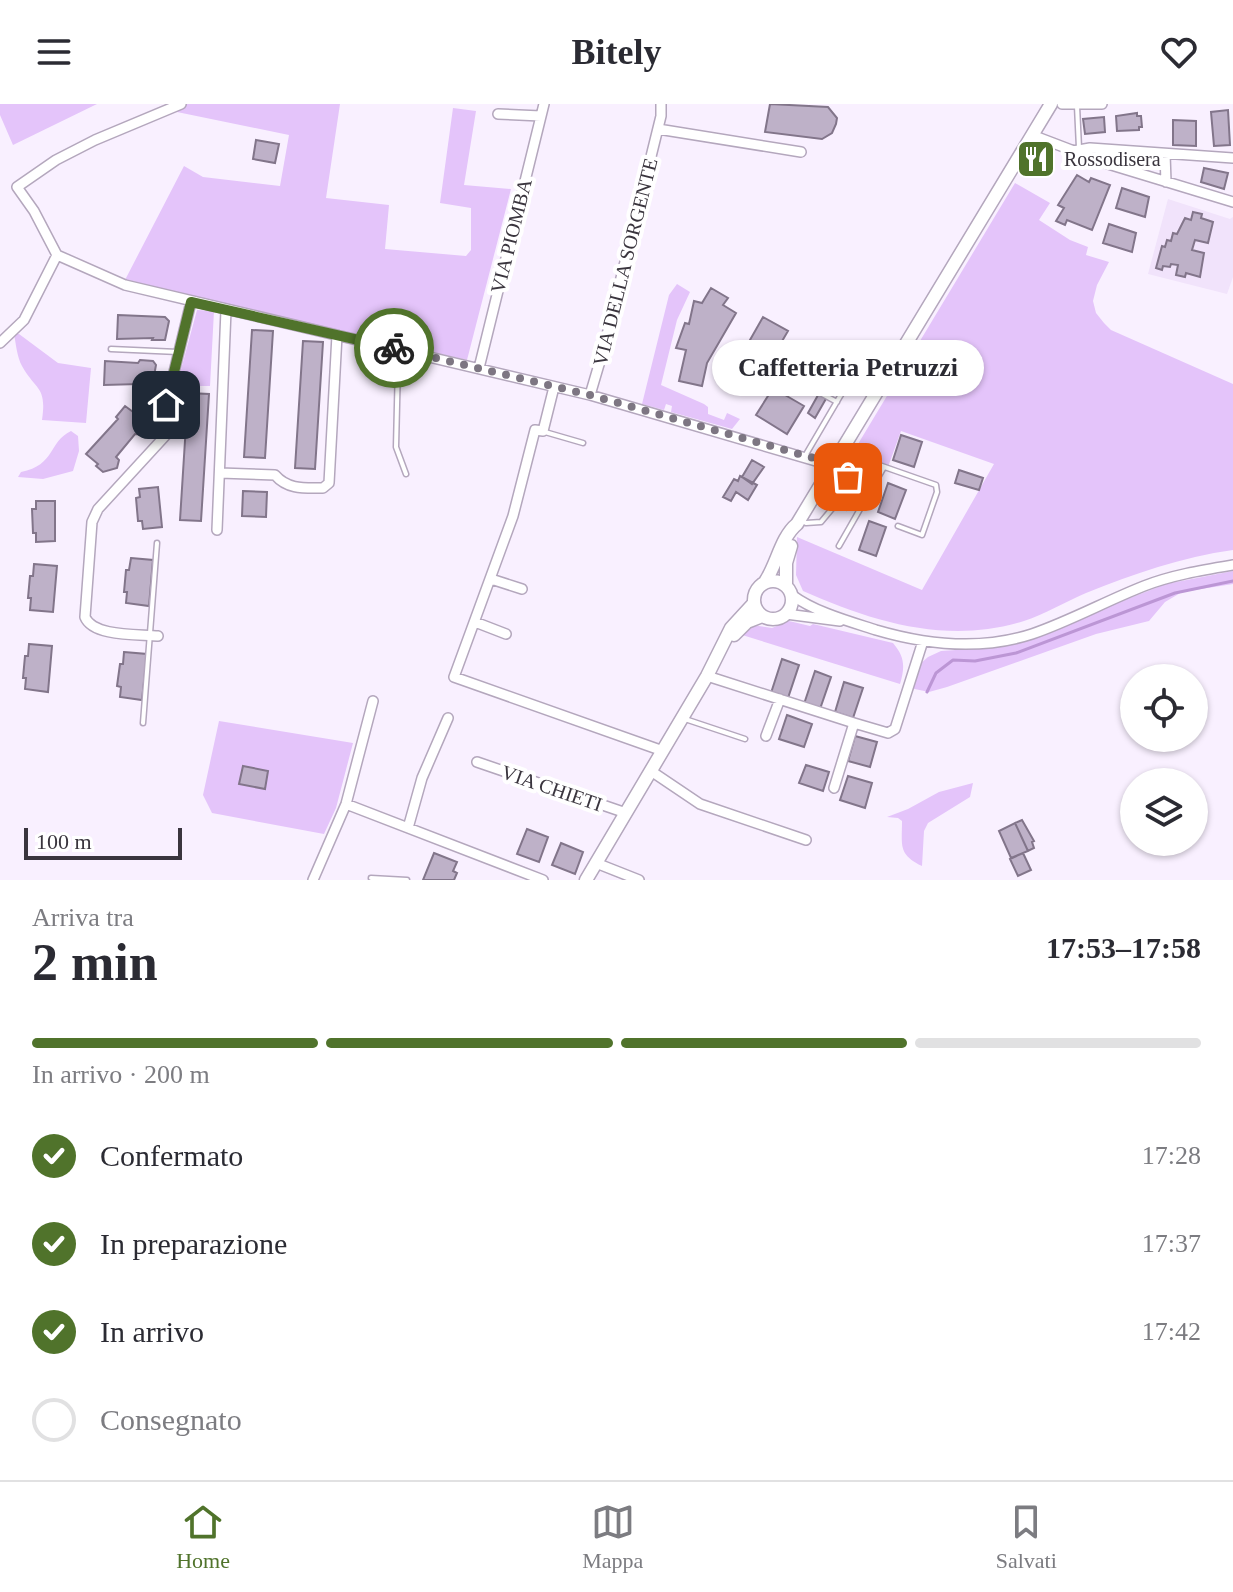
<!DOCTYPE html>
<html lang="it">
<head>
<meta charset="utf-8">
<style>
  body { margin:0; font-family:Georgia,serif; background:#f2f2f3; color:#2b2b33; height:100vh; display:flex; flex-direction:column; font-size:30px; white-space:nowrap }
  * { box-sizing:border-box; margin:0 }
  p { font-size:26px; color:#7c7c81 }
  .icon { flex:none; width:44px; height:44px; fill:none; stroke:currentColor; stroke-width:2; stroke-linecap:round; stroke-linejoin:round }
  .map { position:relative; height:776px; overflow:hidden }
  .drawer { display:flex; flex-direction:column; background:#fff; flex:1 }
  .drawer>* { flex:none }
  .buttons { position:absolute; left:1120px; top:560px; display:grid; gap:16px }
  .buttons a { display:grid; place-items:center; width:88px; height:88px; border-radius:50%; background:#fff; box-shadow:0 2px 6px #0004; font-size:40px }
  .scale { position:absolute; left:24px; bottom:20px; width:158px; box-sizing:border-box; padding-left:8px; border:4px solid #3a353e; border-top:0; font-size:22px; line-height:28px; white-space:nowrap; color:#3a353e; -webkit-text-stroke:6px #fff; paint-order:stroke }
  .pin { position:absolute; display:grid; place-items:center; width:68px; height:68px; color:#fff; margin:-34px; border-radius:16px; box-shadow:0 4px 12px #0006 }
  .courier { position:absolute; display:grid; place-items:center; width:80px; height:80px; margin:-40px; border:6px solid #50732b; border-radius:50%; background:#fff; color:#222; box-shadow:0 2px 10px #0007 }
  .bubble { position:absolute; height:56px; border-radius:28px; background:#fff; box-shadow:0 2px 6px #0004; font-size:26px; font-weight:700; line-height:56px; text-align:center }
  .summary em { font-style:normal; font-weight:700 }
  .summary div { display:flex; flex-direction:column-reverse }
  .summary { display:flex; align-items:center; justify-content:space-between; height:136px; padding:0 32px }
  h1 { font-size:52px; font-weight:700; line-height:60px }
  .bar { display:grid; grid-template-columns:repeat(4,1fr); gap:12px 8px; align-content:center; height:96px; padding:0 32px }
  .bar i { height:10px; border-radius:6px; background:#e1e1e2 }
  .bar .selected { background:#50732b }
  .bar p { grid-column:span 4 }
  ol { padding:0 32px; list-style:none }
  li { display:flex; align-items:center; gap:24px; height:88px }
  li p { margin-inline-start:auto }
  li .icon { padding:8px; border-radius:50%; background:#50732b; color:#fff; stroke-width:4 }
  li:last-child { color:#7c7c81 }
  li i { width:44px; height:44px; border:4px solid #e1e1e2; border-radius:50% }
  header { display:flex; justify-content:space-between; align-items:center; height:104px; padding:0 32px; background:#fff; font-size:36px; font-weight:700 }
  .tabs { display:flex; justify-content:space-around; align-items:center; height:112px; border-top:2px solid #e1e1e2; background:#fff; font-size:22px; color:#7c7c81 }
  .tabs a { display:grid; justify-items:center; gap:4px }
  .tabs .selected { color:#50732b }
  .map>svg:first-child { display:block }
  .built { fill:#f1e3fb }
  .green { fill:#e4c4fa }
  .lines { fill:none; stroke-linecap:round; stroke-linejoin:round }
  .stream { stroke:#bc96d5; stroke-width:3 }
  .building { fill:#beb1c8; stroke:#82758a; stroke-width:2 }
  .lane-casing { stroke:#b4a7bd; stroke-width:7 }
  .street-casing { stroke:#b4a7bd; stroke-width:12 }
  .secondary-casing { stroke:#b4a7bd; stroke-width:15 }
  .lane { stroke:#fff; stroke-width:4 }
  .street { stroke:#fff; stroke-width:9 }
  .secondary { stroke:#fff; stroke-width:12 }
  .done { stroke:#7d7682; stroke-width:8; stroke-dasharray:0 14.4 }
  .route { stroke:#50732b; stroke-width:10 }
  .labels { text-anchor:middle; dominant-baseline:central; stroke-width:8; stroke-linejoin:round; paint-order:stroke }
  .poi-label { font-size:20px; fill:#3a353e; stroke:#fff; text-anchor:start }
  .street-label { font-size:20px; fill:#3a353e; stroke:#fff }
</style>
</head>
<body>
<header><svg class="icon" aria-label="menu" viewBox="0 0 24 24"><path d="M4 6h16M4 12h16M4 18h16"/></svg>Bitely<svg class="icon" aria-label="heart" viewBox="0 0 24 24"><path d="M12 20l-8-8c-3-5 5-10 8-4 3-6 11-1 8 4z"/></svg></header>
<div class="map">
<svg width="1233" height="776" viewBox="0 0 1233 776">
  <rect width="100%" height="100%" fill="#f9f0ff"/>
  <path class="built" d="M1168,95l62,20 3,-2v60l-6,17 -79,-20z"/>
  <path class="green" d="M0,0h97l-84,41 -13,-30z
    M185,0h155l-14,94 63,7 -4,44 81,7 5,-6v-42l-31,-5 13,-95 23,3 -12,74 47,4 -44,171 -342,-80 59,-114 19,11 77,9 9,-51 -112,-23 -1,-3z
    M1015,79l35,20 -11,17 31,20 18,7 -2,8 23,7 -12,23 -4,16 3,12 8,10 7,7 122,54v166c-51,7 -100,24 -147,43 -21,9 -41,21 -62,28 -76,24 -151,1 -221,-30l-7,-16 1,-38 125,53 72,-126 -93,-33 -13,36 -36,-13z
    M677,180l13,8 -13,28 -16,65 43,19 4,3v7l16,6 3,-7 13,6 -8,10 -61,-17 1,-6 -6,-2 -2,6 -22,-6 27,-109z
    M197,206l17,1 -4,75h-10l-1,4 -23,-2z
    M14,230h5l39,29 33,5 -5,55 -44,-3c5,-34 -6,-29 -20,-54 -5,-9 -6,-22 -8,-32z
    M71,327l7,5 1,15 -6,20 -30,8 -25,-2 3,-5c35,-7 27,-30 50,-41z
    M1233,467v13l-51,8 -17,10 -16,19 -53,13 -149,53 -18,5 -19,-4 10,-24 8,-7 13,-6 45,-3 28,-5 152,-59z
    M789,517l21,5 3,-2 80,19c12,14 12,24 7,41l-161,-50 13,-9 20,3z
    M219,617l134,22 -17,65 -12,26 -112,-21 -9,-18z
    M973,679l-3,14 -42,26 -4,8 -2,35c-24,-12 -20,-20 -20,-45l-4,-3 -11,-1 21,-8 31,-17z"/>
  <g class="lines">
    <path class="stream" d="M927,588l9,-19 17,-13 22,1 41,-8 159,-60 58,-12"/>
  </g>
  <path class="building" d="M770,0l58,3 9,11 -1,6 -4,9 -10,6 -57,-7z
    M1228,6l2,35 -16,1 -3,-34z
    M1137,9v3h4l1,11h-3v3l-22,1 -1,-15z
    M1104,13l1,15 -20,2 -2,-15z
    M1173,16l23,1v25l-23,-1z
    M256,36l23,4 -4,19 -22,-4z
    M1204,64l24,5 -4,16 -23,-7z
    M1077,71l12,7 2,-4 19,7 -18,45 -25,-10 -2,5 -9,-4 8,-13 -6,-3z
    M1122,84l27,9 -4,20 -29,-9z
    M1193,108l9,2 -1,4 12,4 -5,21 -13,-3 -3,10 12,3 -4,24 -14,-4 -1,4 -9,-2 2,-10 -7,-1 -1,3 -7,-1 -1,4 -6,-2 6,-22 3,1 2,-7 4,1 2,-8 4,1 8,-16 6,2z
    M1109,120l27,9 -4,19 -29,-9z
    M711,184l17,10 -5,7 13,8 -29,50 -5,23 -23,-5 7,-31 -10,-2 9,-25 4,1 5,-23 8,2z
    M118,211l47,2 4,4 -4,19h-13l1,-2 -36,1z
    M763,213l25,14 -35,60 -24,-14z
    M252,226l21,1 -8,127 -21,-1z
    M303,237l20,1 -8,127 -20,-1z
    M140,256l13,1 3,4 -4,22h-14l1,-3 -35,1 1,-24 33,2z
    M827,275l8,4 -20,35 -7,-5z
    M773,284l31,18 -17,28 -31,-19z
    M188,289l21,1 -8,127 -21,-1z
    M125,302l19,14 3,10 -4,5 -8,-1 -19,23 3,3 -2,8 -14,4 -7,-6 2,-2 -12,-10 32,-35 -2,-2z
    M901,331l21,7 -8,25 -21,-7z
    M752,356l12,7 -12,17 -10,-7z
    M859,364l9,5 -8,14 -9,-5z
    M959,366l24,8 -4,12 -24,-7z
    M740,372l17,9 -9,15 -12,-8 -5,9 -8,-4 11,-18 4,2z
    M848,376l7,4 -6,10 5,3 -8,13 -20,-12 7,-13 10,5z
    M888,379l18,7 -11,29 -17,-7z
    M158,383l4,40 -19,2 -1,-8h-4l-2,-23 4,-1 -1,-8z
    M243,387l24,1 -1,25 -24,-1z
    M36,397h19v40l-19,1v-9h-3l-1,-24h4z
    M869,417l17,6 -10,29 -17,-6z
    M131,454l22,2 -4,46 -23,-3 1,-11h-3l2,-22h3z
    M34,460l23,2 -4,46 -23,-2 1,-12h-3l2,-22h3z
    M29,540l23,2 -4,46 -23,-3 1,-11h-3l2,-22h3z
    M124,548l23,2 -5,46 -22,-3 1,-10 -4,-1 3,-22h3z
    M782,555l17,6 -11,33 -17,-5z
    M815,567l16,6 -11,32 -16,-5z
    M844,578l19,6 -10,30 -18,-6z
    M787,611l25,9 -8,23 -25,-8z
    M855,632l22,6 -7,25 -22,-6z
    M806,661l23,7 -6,19 -24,-8z
    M243,662l25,5 -3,18 -26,-5z
    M848,672l24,7 -7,25 -25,-8z
    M1022,716l12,21 -2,1 2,6 -6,3 -13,-28z
    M1015,719l13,28 -17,7 -12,-27z
    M527,725l21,8 -9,25 -22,-8z
    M561,739l22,9 -8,22 -23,-9z
    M434,749l23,9 -4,9 4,2 -3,7h-31z
    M1023,749l8,17 -13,6 -8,-17z"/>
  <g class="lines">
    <defs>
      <path id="lane" d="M1077,2l2,42
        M111,245l67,3
        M401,248l-3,11 -2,84 10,27
        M837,298l-28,-15 -21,-6 -5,-9 2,-8 10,-8c22,2 21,19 34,31 4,3 8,5 12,8
        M545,328l38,11
        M842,348l94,33 1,7 -15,43 -24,-9
        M805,352l44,-75 24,-2 8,4
        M834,362l14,14
        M802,417l4,2 15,-1 15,-18
        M839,442l45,-79
        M685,615l60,20
        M143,619l14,-180
        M371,774l36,2"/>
      <path id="street" d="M1062,0h40
        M498,10l43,2
        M658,25l143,23
        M1032,31l76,29 125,38
        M1073,47l17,-3 143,10
        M1165,50l1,28
        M57,151l68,30 465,110 243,71
        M57,151l-23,-44 -17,-24 39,-27 39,-20 86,-36
        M0,239l24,-23 33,-65
        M479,264l65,-264
        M554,283l-11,44 -8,-1 -22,86 -59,161 209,74
        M590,291l13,-44 58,-235v-12
        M220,369l55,2c13,15 30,13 48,13l6,-5 8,-148
        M217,426l9,-220
        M491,475l31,10
        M792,491c23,17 56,26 84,35 51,15 104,21 156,4 38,-13 74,-33 112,-48 28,-11 59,-16 89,-21
        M786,510l54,7
        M475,518l31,12
        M158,532c-19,-2 -65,1 -73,-19l7,-95 6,-13 68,-74v-30l25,-103
        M707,572l147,47 -20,65
        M854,619l34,10 7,-4 28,-88
        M766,632l14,-37
        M477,658l149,51
        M651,667l49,33 106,36
        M346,700l197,76
        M408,724l14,-50 26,-60
        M596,759l43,17
        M313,776l33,-76 27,-103"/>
      <path id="secondary" d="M754 496a19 19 0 1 1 38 0a19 19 0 1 1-38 0Z
        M765,478c12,-18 16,-45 32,-58l254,-420
        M786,481v-22l5,-17
        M734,531l13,-13 15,-6
        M586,776l121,-204 24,-48 23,-25"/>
    </defs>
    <use href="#lane" class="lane-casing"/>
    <use href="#street" class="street-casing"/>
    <use href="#secondary" class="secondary-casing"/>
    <use href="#lane" class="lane"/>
    <use href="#street" class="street"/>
    <use href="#secondary" class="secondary"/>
  </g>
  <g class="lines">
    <path class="done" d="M394,244l196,47 234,66 24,16"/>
    <path class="route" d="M166,301l25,-103 203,46"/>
  </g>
  <defs>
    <symbol id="restaurant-square" viewBox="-11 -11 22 22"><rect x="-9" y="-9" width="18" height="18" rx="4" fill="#50732b" stroke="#fff"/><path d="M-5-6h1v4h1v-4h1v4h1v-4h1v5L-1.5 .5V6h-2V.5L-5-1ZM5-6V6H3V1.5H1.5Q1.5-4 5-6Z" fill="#fff"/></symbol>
  </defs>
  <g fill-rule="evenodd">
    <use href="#restaurant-square" x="1014" y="33" width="44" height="44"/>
  </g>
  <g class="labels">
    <g class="poi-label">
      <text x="1064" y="55">Rossodisera</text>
    </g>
    <g class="street-label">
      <text transform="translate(511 132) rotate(-76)">VIA PIOMBA</text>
      <text transform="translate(625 158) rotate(-76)">VIA DELLA SORGENTE</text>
      <text transform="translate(552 684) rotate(19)">VIA CHIETI</text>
    </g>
  </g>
</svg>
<div class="buttons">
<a><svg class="icon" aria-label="locate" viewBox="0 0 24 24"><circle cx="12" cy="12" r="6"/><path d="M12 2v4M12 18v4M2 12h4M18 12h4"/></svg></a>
<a><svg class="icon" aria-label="layers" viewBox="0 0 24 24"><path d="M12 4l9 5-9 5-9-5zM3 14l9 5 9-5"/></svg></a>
</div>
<div class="scale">100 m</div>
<div class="pin" style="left:848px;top:373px;background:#ea580c"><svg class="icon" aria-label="bag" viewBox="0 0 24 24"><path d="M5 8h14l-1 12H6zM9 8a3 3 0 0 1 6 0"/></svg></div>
<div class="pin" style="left:166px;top:301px;background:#1f2937"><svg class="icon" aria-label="home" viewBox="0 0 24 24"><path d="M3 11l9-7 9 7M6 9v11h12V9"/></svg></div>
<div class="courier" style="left:394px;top:244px"><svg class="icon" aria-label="bike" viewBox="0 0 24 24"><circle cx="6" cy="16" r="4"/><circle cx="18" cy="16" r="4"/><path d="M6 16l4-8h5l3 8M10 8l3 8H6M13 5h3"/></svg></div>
<div class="bubble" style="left:712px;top:236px;width:272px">Caffetteria Petruzzi</div>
</div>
<section class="drawer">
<div class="summary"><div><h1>2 min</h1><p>Arriva tra</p></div><em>17:53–17:58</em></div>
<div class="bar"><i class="selected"></i><i class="selected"></i><i class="selected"></i><i></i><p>In arrivo · 200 m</p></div>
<ol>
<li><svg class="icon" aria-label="check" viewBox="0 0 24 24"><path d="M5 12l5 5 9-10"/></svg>Confermato<p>17:28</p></li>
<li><svg class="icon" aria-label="check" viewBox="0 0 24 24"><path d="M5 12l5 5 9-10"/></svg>In preparazione<p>17:37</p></li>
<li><svg class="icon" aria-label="check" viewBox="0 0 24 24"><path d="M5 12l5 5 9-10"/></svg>In arrivo<p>17:42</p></li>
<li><i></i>Consegnato</li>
</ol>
</section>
<nav class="tabs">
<a class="selected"><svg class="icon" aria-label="home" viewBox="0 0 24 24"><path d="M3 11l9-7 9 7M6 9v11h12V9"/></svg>Home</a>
<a><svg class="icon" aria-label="map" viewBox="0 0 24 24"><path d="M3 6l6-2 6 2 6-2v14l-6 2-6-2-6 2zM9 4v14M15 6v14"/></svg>Mappa</a>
<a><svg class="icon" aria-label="saved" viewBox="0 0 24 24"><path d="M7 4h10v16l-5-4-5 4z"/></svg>Salvati</a>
</nav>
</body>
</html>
